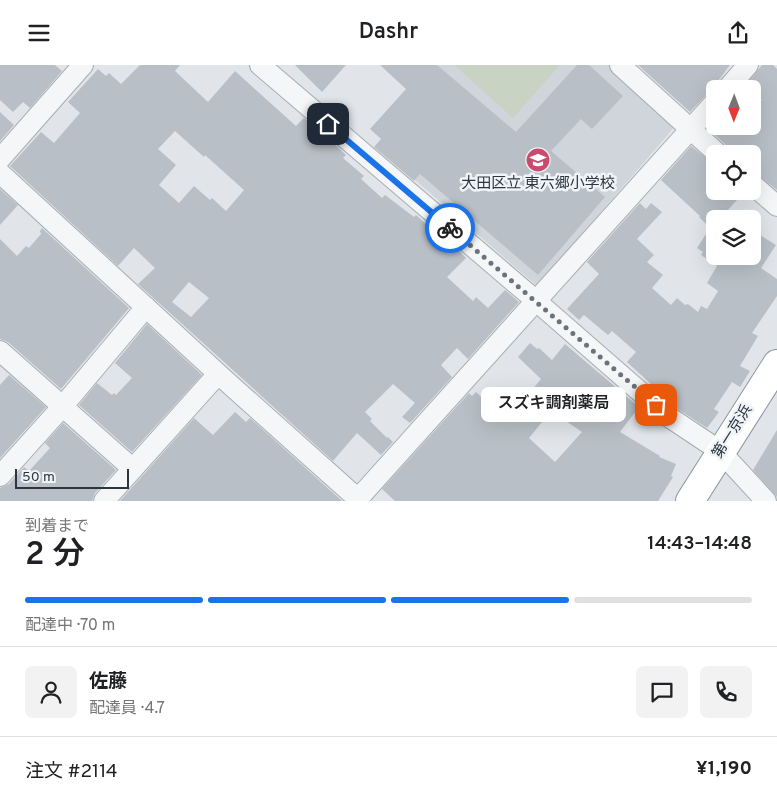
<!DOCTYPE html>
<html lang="ja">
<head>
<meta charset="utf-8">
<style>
  body { margin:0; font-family:Overpass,"Noto Sans JP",sans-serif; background:#f2f2f2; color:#202124; height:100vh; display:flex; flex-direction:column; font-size:19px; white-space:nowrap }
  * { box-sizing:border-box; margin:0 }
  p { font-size:16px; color:#757577 }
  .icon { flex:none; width:28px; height:28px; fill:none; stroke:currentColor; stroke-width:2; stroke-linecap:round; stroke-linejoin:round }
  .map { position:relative; height:436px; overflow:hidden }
  .side { display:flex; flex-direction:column; background:#fff; flex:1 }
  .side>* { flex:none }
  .needle { width:32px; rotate:181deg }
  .buttons { position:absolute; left:706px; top:15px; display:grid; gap:10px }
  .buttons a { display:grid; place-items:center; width:55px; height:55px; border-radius:8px; background:#fff; box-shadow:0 5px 20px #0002; font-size:25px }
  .scale { position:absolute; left:15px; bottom:12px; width:114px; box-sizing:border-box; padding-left:5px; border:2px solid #2a3540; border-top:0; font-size:14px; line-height:18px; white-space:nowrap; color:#2a3540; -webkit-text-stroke:4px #f1f4f7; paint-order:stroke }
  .pin { position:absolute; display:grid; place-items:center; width:42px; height:42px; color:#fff; margin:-21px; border-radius:10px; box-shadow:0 2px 8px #0006 }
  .courier { position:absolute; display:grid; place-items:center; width:50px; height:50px; margin:-25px; border:4px solid #1a73e8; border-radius:50%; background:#fff; color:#222; box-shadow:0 1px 6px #0007 }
  .bubble { position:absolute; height:35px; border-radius:8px; background:#fff; box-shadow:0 5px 20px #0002; font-size:16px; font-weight:600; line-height:35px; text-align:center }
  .head em { font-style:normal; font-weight:600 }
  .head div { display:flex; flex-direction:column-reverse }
  .head { display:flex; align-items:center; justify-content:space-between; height:85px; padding:0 25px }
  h1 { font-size:32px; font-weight:600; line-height:38px }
  .bar { display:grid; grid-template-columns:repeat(4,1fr); gap:8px 5px; align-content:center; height:60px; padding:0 25px }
  .bar i { height:6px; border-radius:4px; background:#e0e0e0 }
  .bar .on { background:#1a73e8 }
  .bar p { grid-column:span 4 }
  .line { display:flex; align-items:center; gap:12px; padding:0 25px; border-top:1px solid #e0e0e0 }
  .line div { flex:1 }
  .round { display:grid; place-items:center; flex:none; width:52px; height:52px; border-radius:8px; background:#f2f2f2 }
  header { display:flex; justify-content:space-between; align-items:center; height:65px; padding:0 25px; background:#fff; font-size:22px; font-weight:600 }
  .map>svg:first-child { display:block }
  .built { fill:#cfd5db }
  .green { fill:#c9d3c3 }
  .building { fill:#b8bfc6; fill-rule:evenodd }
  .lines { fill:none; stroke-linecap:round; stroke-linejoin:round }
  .minor-casing { stroke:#a6adb3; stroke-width:22 }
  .highway-casing { stroke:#89959f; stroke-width:30 }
  .minor { stroke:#f4f6f8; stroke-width:20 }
  .highway { stroke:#fff; stroke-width:28 }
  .done { stroke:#6a737b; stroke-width:5; stroke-dasharray:0 9 }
  .route { stroke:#1a73e8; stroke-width:6 }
  .labels { text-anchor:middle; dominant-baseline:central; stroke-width:5; stroke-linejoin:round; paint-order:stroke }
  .poi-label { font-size:15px; fill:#2a3540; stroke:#f1f4f7 }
  .street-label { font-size:15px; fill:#2a3540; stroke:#f1f4f7 }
</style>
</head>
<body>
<header><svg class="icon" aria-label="menu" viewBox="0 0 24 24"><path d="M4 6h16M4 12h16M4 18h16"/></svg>Dashr<svg class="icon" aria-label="share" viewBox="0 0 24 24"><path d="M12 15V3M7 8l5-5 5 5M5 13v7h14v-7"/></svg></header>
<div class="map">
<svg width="777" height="436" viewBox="0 0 777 436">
  <rect width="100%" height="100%" fill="#e1e5e9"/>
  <path class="built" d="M430,0h179l68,59 -140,162 -124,-108z"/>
  <path class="green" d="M454,0h106l-47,53z"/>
  <path class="building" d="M0,0h55l7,6 -32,37 -7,-6 -10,10 -13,-12z
    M140,0h40l-5,6 33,31 27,-31 61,55 8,-8 30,26 12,11 -3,3 21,18 -3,3 21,19 3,-3 29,22 2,-2 32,29 3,-1 15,15 -19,19 26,24 3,-4 12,11 17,-18 14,12 -51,57 -11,-11 -16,17 11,12 -42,46 -8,-6 13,-14 -22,-19 -28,28 7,7 -2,2 17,17 1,-1 5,5 -12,13 -24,-22 -24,28 -195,-177 17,-16 -21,-20 -16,18 -108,-100 31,-34 13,11 26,-30 -12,-11 30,-33 8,7 3,-3 12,11zM175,66l29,26 1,-2 39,35 -18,21 -14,-13 -2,2 -16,-14 -15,17 -20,-18 17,-20 -18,-16zM189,217l20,16 -18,19 -19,-15z
    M295,0h51l-24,27z
    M380,0h57l79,67 61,-67h12l34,31 -31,33 -11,-10 -30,32 54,46 -67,78 -118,-101 -6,7 -40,-34 7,-8 -11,-10 36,-40z
    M638,0h92l-15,20v5l-8,4 -17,18z
    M762,0h11l4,4v121l-25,-19v-17h-22l-4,-9 -19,-17 8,-8v6h37v-14l10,-12 -10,-8v-3h-4l-3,-3z
    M0,47l14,13 -14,16z
    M691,81l24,19v26l29,1 -24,27h-5v5l-4,5 -12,-12 1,-1 -39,-36z
    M0,124l18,16 -18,20z
    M640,138l6,6 5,-6 11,9 -25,27 17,16 -7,7 16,13 -11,13 19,17 6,-7 8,7 3,-1 10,8 3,-6 6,3 11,-18 -11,-8 10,-17 -16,-11 2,-3 -6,-4 9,-14 7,4 2,-3v21h37v-26l24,15 -15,23 16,11v17l-25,37 6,3 -18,30 10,5 -10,16 -8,-5 -18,27 5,3 -12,16 -29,-19 -51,-47 9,-10 -24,-21 -4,4 -24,-20 -5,5 -12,-11 32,-35 -12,-12z
    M42,163l87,80 -68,81 -53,-47 -8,-3v-100l17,17 9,-10 3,2 12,-14 -1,-3z
    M147,259l55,51 -70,77 -53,-47 18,-22 15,12 2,-2 2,2 16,-17 -17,-15z
    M530,278l7,6 2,-1 13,12 13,-16 74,63 -19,25 40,24 -1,1 17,7 -5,12 2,1 -15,24h-263l-13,-12 87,-96 3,3 4,-4 31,28 34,-41 -23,-22zM551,346l31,21 -27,30 -26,-24z
    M9,310l37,32 -46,51v-73z
    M235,347l11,10 4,-4 92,83h-222l74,-83 19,17z
    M63,358l53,47 -21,23 -3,8h-92v-13l9,-4 15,-17 5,4 21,-23 -5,-5z
    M777,365v67l-24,-27z"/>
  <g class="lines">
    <defs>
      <path id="minor" d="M260,0l267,228 142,124 51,34 46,50
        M620,0l98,89
        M727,24l21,-24
        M0,94l83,-94
        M0,108l226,208 132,118
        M752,119l25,22
        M0,286l133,118
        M0,411l62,-69 84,-100
        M104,436l114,-127
        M356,436l359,-399"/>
      <path id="highway" d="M690,436l87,-137"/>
    </defs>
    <use href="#minor" class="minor-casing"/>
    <use href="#highway" class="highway-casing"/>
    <use href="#minor" class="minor"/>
    <use href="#highway" class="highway"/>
  </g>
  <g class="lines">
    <path class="done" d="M450,163l206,177"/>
    <path class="route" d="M328,59l122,104"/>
  </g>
  <defs>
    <symbol id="school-disc" viewBox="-11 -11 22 22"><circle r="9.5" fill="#c94c6f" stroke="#f1f4f7"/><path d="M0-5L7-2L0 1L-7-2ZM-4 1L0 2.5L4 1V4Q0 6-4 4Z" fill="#fff"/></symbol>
  </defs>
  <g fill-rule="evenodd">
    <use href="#school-disc" x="524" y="81" width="28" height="28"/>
  </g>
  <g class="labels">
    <g class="poi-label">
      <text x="538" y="119">大田区立 東六郷小学校</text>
    </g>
    <g class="street-label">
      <text transform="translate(733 367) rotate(-58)">第一京浜</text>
    </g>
  </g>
</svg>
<div class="buttons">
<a><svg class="needle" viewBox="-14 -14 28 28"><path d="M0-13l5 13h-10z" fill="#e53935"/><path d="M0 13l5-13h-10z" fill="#757577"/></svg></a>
<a><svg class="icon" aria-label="locate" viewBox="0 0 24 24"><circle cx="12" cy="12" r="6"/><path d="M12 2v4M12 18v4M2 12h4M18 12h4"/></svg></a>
<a><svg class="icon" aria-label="layers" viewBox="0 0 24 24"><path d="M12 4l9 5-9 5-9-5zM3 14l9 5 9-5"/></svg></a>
</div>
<div class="scale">50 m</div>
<div class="pin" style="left:656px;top:340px;background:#ea580c"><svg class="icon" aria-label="bag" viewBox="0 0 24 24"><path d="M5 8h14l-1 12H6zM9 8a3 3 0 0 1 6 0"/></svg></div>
<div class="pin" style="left:328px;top:59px;background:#1f2937"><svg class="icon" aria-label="home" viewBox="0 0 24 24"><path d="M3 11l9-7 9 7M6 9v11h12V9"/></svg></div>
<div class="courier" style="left:450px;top:163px"><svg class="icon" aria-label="bike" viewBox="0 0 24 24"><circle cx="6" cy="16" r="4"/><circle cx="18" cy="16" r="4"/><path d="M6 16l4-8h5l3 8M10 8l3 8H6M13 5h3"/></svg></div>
<div class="bubble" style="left:481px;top:322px;width:145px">スズキ調剤薬局</div>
</div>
<section class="side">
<div class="head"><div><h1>2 分</h1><p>到着まで</p></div><em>14:43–14:48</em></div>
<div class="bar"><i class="on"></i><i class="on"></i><i class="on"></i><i></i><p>配達中 · 70 m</p></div>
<div class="line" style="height:90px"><a class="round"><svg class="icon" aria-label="person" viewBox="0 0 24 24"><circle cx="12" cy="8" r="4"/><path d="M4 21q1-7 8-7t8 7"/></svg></a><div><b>佐藤</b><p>配達員 · 4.7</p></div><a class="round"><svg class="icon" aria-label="chat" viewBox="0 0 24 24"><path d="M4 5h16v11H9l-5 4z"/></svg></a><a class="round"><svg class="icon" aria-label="phone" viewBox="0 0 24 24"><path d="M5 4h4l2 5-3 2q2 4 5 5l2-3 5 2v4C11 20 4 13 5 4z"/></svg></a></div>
<div class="line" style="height:65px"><div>注文 #2114</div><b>¥1,190</b></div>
</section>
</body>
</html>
